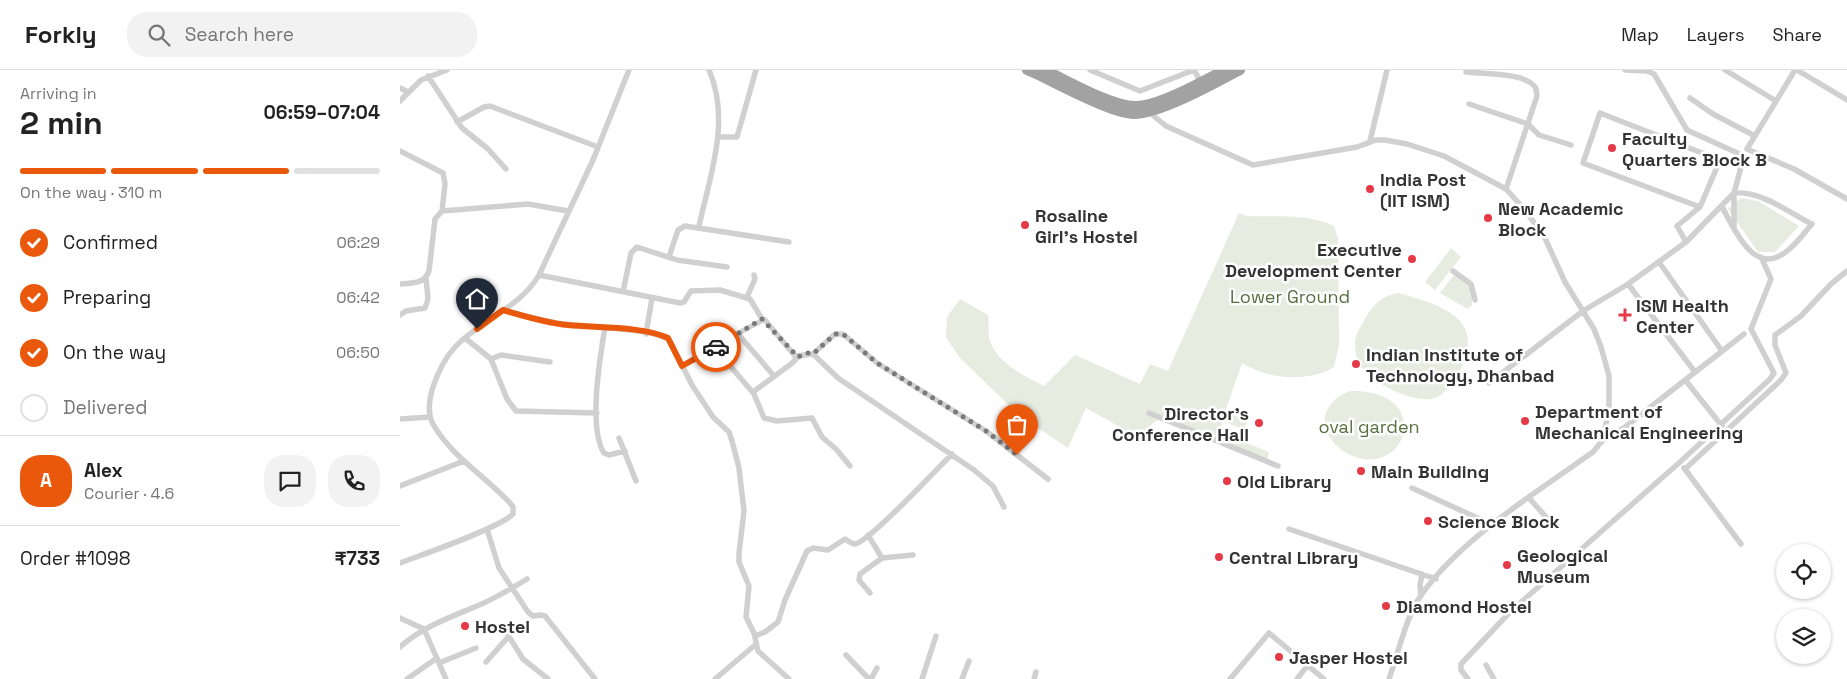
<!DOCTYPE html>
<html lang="en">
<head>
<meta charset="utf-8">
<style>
  body { margin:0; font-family:"Space Grotesk",sans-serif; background:#f2f2f2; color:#222; height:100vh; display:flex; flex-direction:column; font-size:19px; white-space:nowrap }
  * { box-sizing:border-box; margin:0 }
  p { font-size:16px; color:#767676 }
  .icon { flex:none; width:28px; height:28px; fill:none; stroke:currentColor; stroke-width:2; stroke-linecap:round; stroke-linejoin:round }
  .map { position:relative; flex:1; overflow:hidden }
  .side { display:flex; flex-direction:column; background:#fff; width:400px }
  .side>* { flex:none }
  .tools { position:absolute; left:1376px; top:474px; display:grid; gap:10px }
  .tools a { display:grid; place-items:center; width:55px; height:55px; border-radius:50%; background:#fff; box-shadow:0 1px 4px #0004; font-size:25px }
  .pin { position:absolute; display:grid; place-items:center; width:42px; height:42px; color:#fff; margin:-51px -21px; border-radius:50% 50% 50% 0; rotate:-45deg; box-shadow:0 0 5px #0007 }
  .pin .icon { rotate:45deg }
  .courier { position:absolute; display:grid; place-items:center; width:50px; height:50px; margin:-25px; border:4px solid #ea580c; border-radius:50%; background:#fff; color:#222; box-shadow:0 1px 6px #0007 }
  .head em { font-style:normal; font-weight:600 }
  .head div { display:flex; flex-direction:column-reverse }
  .head { display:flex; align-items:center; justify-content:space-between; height:85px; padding:0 20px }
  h1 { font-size:32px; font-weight:600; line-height:38px }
  .bar { display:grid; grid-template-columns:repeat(4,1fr); gap:8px 5px; align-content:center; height:60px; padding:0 20px }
  .bar i { height:6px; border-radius:4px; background:#e0e0e0 }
  .bar .current { background:#ea580c }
  .bar p { grid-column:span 4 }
  .line { display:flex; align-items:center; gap:12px; padding:0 20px; border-top:1px solid #e0e0e0 }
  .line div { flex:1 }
  .round { display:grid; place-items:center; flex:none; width:52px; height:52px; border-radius:20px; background:#f2f2f2 }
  ol { padding:0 20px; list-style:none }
  li { display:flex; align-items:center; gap:15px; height:55px }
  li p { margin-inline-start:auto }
  li .icon { padding:5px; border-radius:50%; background:#ea580c; color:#fff; stroke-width:4 }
  li:last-child { color:#767676 }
  li i { width:28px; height:28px; border:2px solid #e0e0e0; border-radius:50% }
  header { display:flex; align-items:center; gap:30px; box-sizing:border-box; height:70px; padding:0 25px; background:#fff; border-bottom:1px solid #e0e0e0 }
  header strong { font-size:24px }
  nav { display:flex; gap:28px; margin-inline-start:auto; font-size:18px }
  .search { width:350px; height:45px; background:#f2f2f2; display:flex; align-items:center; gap:12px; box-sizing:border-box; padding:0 18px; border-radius:20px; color:#767676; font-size:19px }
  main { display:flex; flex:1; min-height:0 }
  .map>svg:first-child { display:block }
  .green { fill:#e6ecdf }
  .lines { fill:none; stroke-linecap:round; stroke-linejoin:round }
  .minor { stroke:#d0d0d0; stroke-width:5.5 }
  .trunk { stroke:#a2a2a2; stroke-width:10 }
  .done { stroke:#7a7a7a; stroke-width:5; stroke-dasharray:0 9 }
  .route { stroke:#ea580c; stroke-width:6 }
  .poi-dot { fill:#e63946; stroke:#fff; stroke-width:2 }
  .labels { text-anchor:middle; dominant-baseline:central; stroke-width:5; stroke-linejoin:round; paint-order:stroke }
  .poi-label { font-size:18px; font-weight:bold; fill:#333; stroke:#fff; text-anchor:start }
  .park-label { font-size:18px; fill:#56703f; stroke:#fff }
</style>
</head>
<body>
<header>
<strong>Forkly</strong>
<div class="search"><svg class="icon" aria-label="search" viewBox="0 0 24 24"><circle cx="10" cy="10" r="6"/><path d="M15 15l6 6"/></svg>Search here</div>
<nav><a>Map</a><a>Layers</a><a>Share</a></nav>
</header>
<main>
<section class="side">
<div class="head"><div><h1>2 min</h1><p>Arriving in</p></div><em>06:59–07:04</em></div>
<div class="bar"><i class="current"></i><i class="current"></i><i class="current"></i><i></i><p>On the way · 310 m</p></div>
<ol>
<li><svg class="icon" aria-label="check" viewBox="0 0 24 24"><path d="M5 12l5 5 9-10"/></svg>Confirmed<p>06:29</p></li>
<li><svg class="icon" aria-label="check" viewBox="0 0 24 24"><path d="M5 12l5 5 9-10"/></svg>Preparing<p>06:42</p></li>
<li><svg class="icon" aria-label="check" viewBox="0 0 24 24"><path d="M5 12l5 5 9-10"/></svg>On the way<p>06:50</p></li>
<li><i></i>Delivered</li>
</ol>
<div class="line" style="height:90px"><b class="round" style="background:#ea580c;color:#fff">A</b><div><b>Alex</b><p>Courier · 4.6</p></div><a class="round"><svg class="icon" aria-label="chat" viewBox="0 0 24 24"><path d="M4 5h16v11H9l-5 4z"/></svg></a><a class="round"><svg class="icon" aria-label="phone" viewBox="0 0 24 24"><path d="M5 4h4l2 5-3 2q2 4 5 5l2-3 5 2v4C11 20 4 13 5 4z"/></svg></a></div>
<div class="line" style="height:65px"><div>Order #1098</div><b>₹733</b></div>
</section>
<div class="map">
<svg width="1447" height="609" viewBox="0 0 1447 609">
  <rect width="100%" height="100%" fill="#fff"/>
  <path class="green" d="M1341,128l17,3 41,25 -24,26h-17l-30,-43z
    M839,143l7,3c29,1 62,-3 88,10l4,13 1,106 -5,22c-26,16 -67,12 -92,-4l-17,49 23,9 -4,9 -21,-9 -5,11 51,20 -2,8 -108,-41 -23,17 -50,-28 -18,40 -48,-32 -59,-57 -15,-21 1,-21 13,-18 28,16c1,7 0,16 1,23 6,24 35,38 55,48l31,-31 65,29 10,-20 18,7z
    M1051,178l10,9 -26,33 -10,-8z
    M1054,205l18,13v17l-4,4 -28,-16z
    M998,223c42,12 89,24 62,77 -5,9 -15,25 -25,28 -20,7 -66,-16 -76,-35 -2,-4 -4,-13 -4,-18 -1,-10 7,-20 11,-28 9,-14 16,-21 32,-24z
    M950,321c22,-1 54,7 54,35 0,9 -3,17 -10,24 -39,34 -106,-33 -44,-59z"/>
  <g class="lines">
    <path class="minor" d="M690,0l50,21 54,-21 7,12
      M1225,0l22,1 7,3 33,56 57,26 -10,37v34
      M1325,0l51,31
      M1395,0l-48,79 47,20 53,30
      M1397,0l50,30
      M1066,2c16,2 63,0 70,17l1,7 -31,93
      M28,6l34,52 26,21 18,20
      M0,18l8,4
      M1290,28l23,16 42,22
      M0,31l21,-21 26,-10
      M1069,34l59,20 11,11 32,10
      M749,42l17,14 87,39 104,-18 19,-7h9l22,4 37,12 62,33 18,20 20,27 21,46 29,47 7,18 8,29v35l-7,30 -9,11c-56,40 -141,92 -177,151 -11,19 -19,54 -27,76
      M57,52l27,-15 6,-1 108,41
      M319,67h18l19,-67
      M970,71l17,-71
      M0,81l43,22 2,11 -3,27
      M299,156c11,-50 32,-106 10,-156
      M1286,172l-9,-16 23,-19 20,-47 -120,-47 -17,50 117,44
      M269,187l9,-27 7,-4 104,16
      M1259,192l63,89
      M1053,201l18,13 4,16
      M139,205l141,28 4,-1 7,-11 29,-1 30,9 12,20
      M0,214c13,-1 24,0 29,-13l6,-52 7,-8 86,-7 40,7
      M1228,214l67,88
      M223,222l8,-39 6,-6 40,13 50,7
      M347,227l8,-18 -1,-4
      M103,240c20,5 40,11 60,14 21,3 95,4 107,17l22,44 21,32 16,15 3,9 7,27 5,43 -5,42v9l10,24 -3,31 8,16 4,18 31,28
      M0,245l6,-4 19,-3 3,-9 -2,-21
      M205,257c-5,30 -17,101 -1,126l5,2 16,-4
      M246,264l6,-36
      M339,265l35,41
      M65,268l26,21 16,40 9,12 81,2
      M315,278l39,46 10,24 13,3 35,-3 10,19 14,12 14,17
      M413,284l22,-20h8l34,29 109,68 62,48
      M91,289l10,-4 49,7
      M282,296c11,-6 78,-47 83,-46l30,36 18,-2 25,24 136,92 19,16 11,21
      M1286,311l36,45
      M1089,313l94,-72 45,-27 58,-42 48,-49c28,-2 54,19 78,31 -9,10 -19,25 -31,31 -29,18 -48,-29 -59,-48
      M353,322l38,-28 7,-7
      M749,343l129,53
      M0,349l30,-2
      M219,368l17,43
      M1202,371l23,-14 119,-93
      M1284,398l57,76
      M1285,399l96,-89 5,-7 -11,-28v-10l26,-19 30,-32 16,-13
      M0,416l64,-25
      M1012,418l72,33
      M1129,428l26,29
      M87,459l12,39 29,44 5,4 8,-1 4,1 50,63
      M889,459l147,50
      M468,465l14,23
      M0,493c21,-8 100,-35 113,-49v-7l-3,-4c-25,-27 -59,-47 -77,-79 -6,-11 -4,-23 -1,-34 5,-16 12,-31 23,-43 25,-27 65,-39 84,-72l54,-115 36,-90
      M470,523l-11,-13 1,-6 22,-16 31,-3
      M1021,526l-1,-11 2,-11
      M0,548l24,11 22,50
      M103,557l20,32 25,20
      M355,566l10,-4 13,-10 7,-22 22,-49 6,-3 15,2 17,-11c3,2 7,5 10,5 14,-2 83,-76 97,-90
      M0,577c21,-19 46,-28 72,-39 19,-7 37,-18 55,-29
      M446,585l23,24
      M86,592l23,-26
      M39,593l37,-15
      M1086,595l8,14
      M7,609l30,-21
      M315,609l40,-34
      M471,609l6,-11
      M522,609l14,-43
      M562,609l7,-18
      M634,609l2,-7
      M830,609l39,-46 55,46
      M897,609l14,-18
      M1068,609l-7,-9v-6l49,-52 170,-150 90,-83 4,-6 -23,-44 20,-50 -10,-22"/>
    <path class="trunk" d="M627,0c26,11 81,43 107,44 26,0 82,-31 106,-44
      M645,0c22,10 66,36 90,36 22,1 68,-25 89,-36"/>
  </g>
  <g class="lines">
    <path class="done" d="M316,277l46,-28 36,38 10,-4 5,1 22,-20h8l34,29 109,68 31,24"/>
    <path class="route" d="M77,259l26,-19c21,6 43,13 65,15 28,3 74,1 100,13l14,28 34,-19"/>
  </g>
  <g class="poi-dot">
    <circle cx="1212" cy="78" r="5"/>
    <circle cx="970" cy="119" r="5"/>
    <circle cx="1088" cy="148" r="5"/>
    <circle cx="625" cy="155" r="5"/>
    <circle cx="1012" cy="189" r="5"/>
    <path d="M1222.5 237.5h5v5h5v5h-5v5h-5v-5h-5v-5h5z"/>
    <circle cx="956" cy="294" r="5"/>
    <circle cx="1125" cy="351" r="5"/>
    <circle cx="859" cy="353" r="5"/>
    <circle cx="961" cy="401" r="5"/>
    <circle cx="827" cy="411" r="5"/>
    <circle cx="1028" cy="451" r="5"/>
    <circle cx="819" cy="487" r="5"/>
    <circle cx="1107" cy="495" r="5"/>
    <circle cx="986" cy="536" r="5"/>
    <circle cx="65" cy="556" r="5"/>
    <circle cx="879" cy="587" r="5"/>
  </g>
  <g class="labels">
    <g class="poi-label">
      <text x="1222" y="68">Faculty<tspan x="1222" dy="21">Quarters Block B</tspan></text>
      <text x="980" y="109">India Post<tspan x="980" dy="21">(IIT ISM)</tspan></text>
      <text x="1098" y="138">New Academic<tspan x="1098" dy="21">Block</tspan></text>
      <text x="635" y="145">Rosaline<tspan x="635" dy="21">Girl's Hostel</tspan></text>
      <text x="1002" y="179" text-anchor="end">Executive<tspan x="1002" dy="21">Development Center</tspan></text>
      <text x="1236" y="235">ISM Health<tspan x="1236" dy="21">Center</tspan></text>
      <text x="966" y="284">Indian Institute of<tspan x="966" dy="21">Technology, Dhanbad</tspan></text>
      <text x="1135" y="341">Department of<tspan x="1135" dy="21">Mechanical Engineering</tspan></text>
      <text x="849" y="343" text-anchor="end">Director's<tspan x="849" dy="21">Conference Hall</tspan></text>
      <text x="971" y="401">Main Building</text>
      <text x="837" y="411">Old Library</text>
      <text x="1038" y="451">Science Block</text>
      <text x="1117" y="485">Geological<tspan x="1117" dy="21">Museum</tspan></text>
      <text x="829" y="487">Central Library</text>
      <text x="996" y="536">Diamond Hostel</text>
      <text x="75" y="556">Hostel</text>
      <text x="889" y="587">Jasper Hostel</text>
    </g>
    <g class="park-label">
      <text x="890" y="226">Lower Ground</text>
      <text x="969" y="356">oval garden</text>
    </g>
  </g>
</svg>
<div class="tools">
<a><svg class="icon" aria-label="locate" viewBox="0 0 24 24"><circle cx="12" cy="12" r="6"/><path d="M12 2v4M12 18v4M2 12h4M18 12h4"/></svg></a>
<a><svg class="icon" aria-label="layers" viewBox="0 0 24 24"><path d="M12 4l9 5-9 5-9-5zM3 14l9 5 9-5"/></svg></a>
</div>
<div class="pin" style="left:617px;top:385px;background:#ea580c"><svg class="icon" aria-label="bag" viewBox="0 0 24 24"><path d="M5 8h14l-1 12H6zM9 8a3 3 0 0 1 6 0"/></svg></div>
<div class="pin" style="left:77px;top:259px;background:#1f2937"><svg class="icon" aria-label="home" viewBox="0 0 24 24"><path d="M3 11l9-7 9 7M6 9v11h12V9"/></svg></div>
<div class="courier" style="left:316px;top:277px"><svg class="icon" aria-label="car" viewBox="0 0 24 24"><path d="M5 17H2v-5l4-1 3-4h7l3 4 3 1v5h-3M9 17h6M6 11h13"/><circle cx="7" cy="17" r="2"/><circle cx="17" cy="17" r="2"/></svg></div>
</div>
</main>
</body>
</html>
